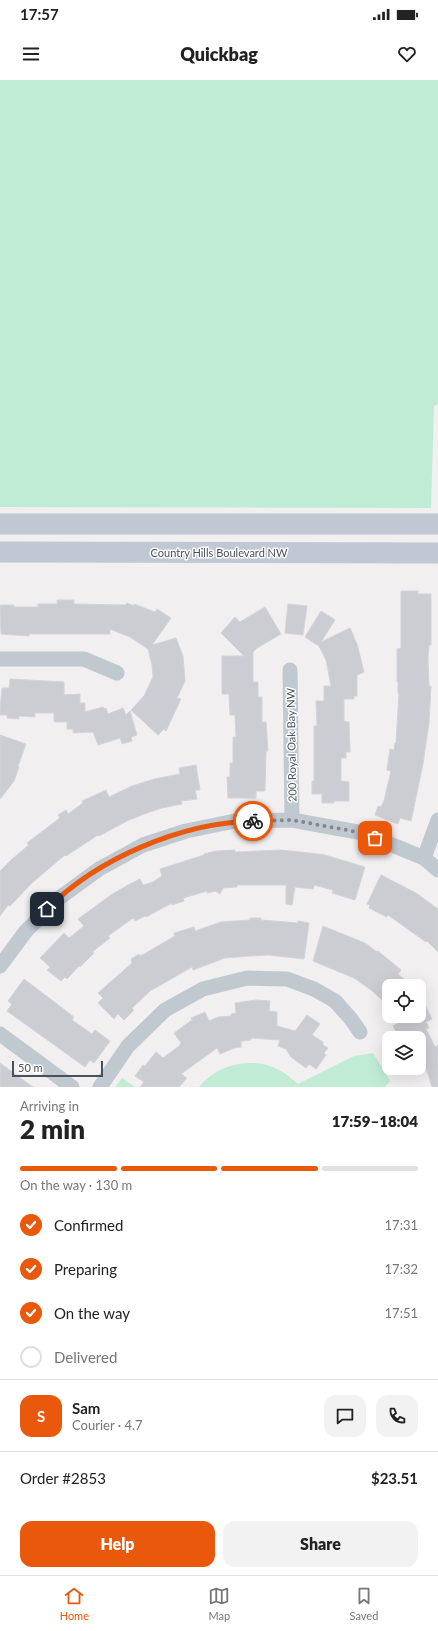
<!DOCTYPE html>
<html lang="en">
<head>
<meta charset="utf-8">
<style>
  body { margin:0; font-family:Lato,sans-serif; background:#f2f2f2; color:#222; height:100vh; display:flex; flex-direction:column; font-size:15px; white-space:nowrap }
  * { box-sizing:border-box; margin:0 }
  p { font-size:13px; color:#767676 }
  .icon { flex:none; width:22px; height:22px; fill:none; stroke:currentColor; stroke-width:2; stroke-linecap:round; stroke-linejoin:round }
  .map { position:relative; height:1007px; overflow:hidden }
  .sheet { display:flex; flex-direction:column; background:#fff; flex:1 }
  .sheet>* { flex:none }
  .tools { position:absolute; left:382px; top:899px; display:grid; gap:8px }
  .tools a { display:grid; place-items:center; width:44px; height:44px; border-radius:8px; background:#fff; box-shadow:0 4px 16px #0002; font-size:20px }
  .scale { position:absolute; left:12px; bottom:10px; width:91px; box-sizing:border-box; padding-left:4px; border:2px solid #48505b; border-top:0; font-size:11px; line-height:14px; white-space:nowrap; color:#48505b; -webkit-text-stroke:3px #fff; paint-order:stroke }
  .pin { position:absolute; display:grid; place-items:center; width:34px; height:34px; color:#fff; margin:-17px; border-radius:8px; box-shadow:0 2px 6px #0006 }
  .courier { position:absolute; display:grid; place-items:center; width:40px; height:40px; margin:-20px; border:3px solid #ea580c; border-radius:50%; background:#fff; color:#222; box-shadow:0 1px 5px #0007 }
  .headline em { font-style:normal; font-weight:800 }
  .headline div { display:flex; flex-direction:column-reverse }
  .headline { display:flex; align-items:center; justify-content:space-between; height:68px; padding:0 20px }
  h1 { font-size:26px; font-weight:800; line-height:30px }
  .bar { display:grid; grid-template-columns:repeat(4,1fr); gap:6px 4px; align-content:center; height:48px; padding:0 20px }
  .bar i { height:5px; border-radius:3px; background:#e0e0e0 }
  .bar .current { background:#ea580c }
  .bar p { grid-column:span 4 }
  .line { display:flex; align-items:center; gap:10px; padding:0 20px; border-top:1px solid #e0e0e0 }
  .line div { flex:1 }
  .round { display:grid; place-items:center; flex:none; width:42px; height:42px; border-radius:12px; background:#f2f2f2 }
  ol { padding:0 20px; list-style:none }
  li { display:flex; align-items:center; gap:12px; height:44px }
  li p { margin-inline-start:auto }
  li .icon { padding:4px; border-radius:50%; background:#ea580c; color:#fff; stroke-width:4 }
  li:last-child { color:#767676 }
  li i { width:22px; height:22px; border:2px solid #e0e0e0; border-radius:50% }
  .action { display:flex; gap:8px; margin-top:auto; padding:8px 20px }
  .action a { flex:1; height:46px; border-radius:12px; background:#ea580c; color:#fff; font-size:16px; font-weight:800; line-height:46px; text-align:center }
  .action a+a { background:#f2f2f2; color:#222 }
  .status { display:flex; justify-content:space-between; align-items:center; height:28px; padding:0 20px; background:#fff; direction:ltr }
  .status svg { height:11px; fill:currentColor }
  header { display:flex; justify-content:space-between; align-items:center; height:52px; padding:0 20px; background:#fff; font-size:18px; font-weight:800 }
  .tab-bar { display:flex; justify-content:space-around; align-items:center; height:56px; border-top:1px solid #e0e0e0; background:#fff; font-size:11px; color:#767676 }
  .tab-bar a { display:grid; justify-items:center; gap:2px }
  .tab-bar .current { color:#ea580c }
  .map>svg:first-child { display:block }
  .green { fill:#c0ecd6 }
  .building { fill:#cccdd3; stroke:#d3d4da }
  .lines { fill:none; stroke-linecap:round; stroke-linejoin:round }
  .street { stroke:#c0c8d0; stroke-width:15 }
  .secondary { stroke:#c1c8d4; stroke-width:21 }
  .done { stroke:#83888f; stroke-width:4; stroke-dasharray:0 7.2 }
  .route { stroke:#ea580c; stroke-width:5 }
  .labels { text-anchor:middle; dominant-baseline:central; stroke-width:3; stroke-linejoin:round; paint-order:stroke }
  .street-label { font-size:11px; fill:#48505b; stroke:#fff }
</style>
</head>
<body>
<div class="status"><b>17:57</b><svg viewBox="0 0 49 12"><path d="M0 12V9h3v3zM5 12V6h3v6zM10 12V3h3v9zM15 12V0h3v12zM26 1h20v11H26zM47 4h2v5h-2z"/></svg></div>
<header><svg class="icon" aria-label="menu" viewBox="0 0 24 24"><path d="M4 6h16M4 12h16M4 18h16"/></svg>Quickbag<svg class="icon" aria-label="heart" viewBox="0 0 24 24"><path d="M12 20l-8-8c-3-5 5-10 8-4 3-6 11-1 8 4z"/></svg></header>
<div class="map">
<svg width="438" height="1007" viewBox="0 0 438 1007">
  <rect width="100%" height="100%" fill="#f1efef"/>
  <path class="green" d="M0,0h438v324l-4,2 -3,102 -431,-1z
    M373,973l17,28 -5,6h-186c18,-23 51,-30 76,-19 9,4 16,10 23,16l56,-28z
    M122,998l13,9h-20z"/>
  <path class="building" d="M401,511h17v3h13v51h-2l-1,13 1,28h2l-2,37 -6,41 -9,43 -3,14 -11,-3 -2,6 -23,-9 3,-9 3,1 3,-6 7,-30 -4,-1 3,-21 4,1 1,-7h1l3,-49 -1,-1v-11h-1v-33l4,-1z
    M57,520h17v4l52,1 1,-2 7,3v-2l21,8 2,-3 14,9 -19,27 24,-7 7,18 2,25 -8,17 4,1 -15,32 -2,-2 -6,6 -27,-25 13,-14 9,-19 -1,-12 -4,-16 -18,-12 -20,-8v5h-81v2l-28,-2 -1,-29h14v2h24v-3h19z
    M288,524l19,2 -4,29 -18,-2z
    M265,527l16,27 -24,14 -4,4v30h5v15h4v25h4l2,29h-2l-1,40h-9v7h-28l-1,-21h3v-14h3v-26h3l-1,-22h-5l-1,-21h-7v-38h22l-23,-23 14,-16 5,5z
    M321,531l14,9 -14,22 29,-14 7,16 7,28 -7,3v21h-3v3h-10v22l5,1 1,30h-4v6h-5v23l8,1v19h-15v2h-12v-9h-10v-13h2v-55h3l-1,-25h8v-15h7l-5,-26 -7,-14 -14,-9z
    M10,599l54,3v13l16,-1v9h5v9l18,-5 1,2 2,-1 2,6 15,-6 3,7 4,-4 7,24 -6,2 1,4 -10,3 -2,-6 -22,7 -5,-13 -20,1v-4h-6v-7h-13v-9h-19v4l-16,-1v3l-12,-1v-3h-7v-6l2,-21h7z
    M0,655l26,9 -8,22 1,1 -5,14 -14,18z
    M196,685l4,25h-5l2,9 -16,2 1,3 -20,4 -18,6 -17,7 -28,15 -1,-1 -32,21 -1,-1 -19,16 -14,12 -22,23 -2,-1 -8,11v-45l12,-12 17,-14 -2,-2 33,-25 -2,-3 8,-5 2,4 15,-11 -1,-2 20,-9 4,-2 3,7 23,-11 22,-7 26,-5 -1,-6z
    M235,770v2l46,-2 29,3 15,2 40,12 -10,33 -23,-7 1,-3 -19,-5 -1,4 -18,-2 -3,18 -6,-1v-19h-49v2l-14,1 -3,6 -4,-3 -9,2v-2l-24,7 1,3 -12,4v-2l-26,14 -1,-1 -10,5 -2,-3 -25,18 2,2 -18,14 2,1 -14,14 -1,-1 -12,13 -2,-2 -4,4 -14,-11 3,-3 -10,-9 24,-25 5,5 15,-12 -6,-7 33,-24 17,-10 12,-6 3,6 10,-3 9,-6 -2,-7 44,-14v-1l12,-3z
    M381,795l35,18 22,16v43l-11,-11 -1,1 -38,-27 -1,2 -18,-9 1,-3 -3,-1z
    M250,838h11v2l37,3v-2l11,2 -5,36 -35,-4 -19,1 -25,2 -32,12 -1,-3 -42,24 -18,17 2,2 -10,10 -6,-6 -4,5 -16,-16 5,-5 -5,-5 34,-30 -1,-4 8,-5 1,2 4,-2 31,-18 -1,-3 20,-6 1,4 26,-9 29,-2z
    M323,846l42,17 12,9 1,-1 23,19 -3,4 14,12h-23v20l-18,-16 -17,-12 -41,-17z
    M24,899l50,38 -2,3 20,14 3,-4 15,11 -16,22 -4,-3 -5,7 -78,-56 5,-7 -4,-3z
    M419,913l13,26 -6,3 3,6 -3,1 9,18 3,-2v42h-6l-4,-13 -9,-17v-24l-7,3 -2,-4 -11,6 -6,-12 5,-3 -4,-7h25z
    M256,920l14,1 -1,10 8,1v14l18,5 12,-16 13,9 -8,11 11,7v3l5,3 -4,5 2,2 -10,14 -7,-5 -3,4 -15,-11 -5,-8 -8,-3 2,-6 -29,-2v2l-10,1v6l-7,1 -14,6 -3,-6 -36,26 6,4 -8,9h-39l4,-5 -9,-6 8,-11 2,1 11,-14 7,6 16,-12 2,-3 -7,-10 18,-13 -1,-2 14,-6 4,9 9,-4 13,-1v-2l5,-1 -1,-10z
    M0,983l15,11 18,13h-33z"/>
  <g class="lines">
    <path class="street" d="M0,579h84l33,14
      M290,590l2,150
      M424,778l14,-38
      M0,886l26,-35 32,-32 41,-30 44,-24 43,-14 49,-10 57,-1 71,13 61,25 14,12
      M0,954l72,53
      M100,1007l28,-41 37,-36 38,-21 44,-11 40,1 27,10 21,12 16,18 9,13"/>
    <path class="secondary" d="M0,444h438
      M0,472l438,1"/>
  </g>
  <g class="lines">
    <path class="done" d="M253,741l39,-1 71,13 12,5"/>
    <path class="route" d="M47,829c51,-51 134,-86 206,-88"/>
  </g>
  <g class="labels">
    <g class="street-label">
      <text x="219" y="472">Country Hills Boulevard NW</text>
      <text transform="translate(291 665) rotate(-91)">200 Royal Oak Bay NW</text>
    </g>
  </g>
</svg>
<div class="tools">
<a><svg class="icon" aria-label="locate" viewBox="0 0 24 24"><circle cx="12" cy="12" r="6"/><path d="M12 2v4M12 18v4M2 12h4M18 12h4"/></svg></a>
<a><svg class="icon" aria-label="layers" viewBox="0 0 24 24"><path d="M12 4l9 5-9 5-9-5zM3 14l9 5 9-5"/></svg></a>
</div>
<div class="scale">50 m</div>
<div class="pin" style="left:375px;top:758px;background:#ea580c"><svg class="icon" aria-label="bag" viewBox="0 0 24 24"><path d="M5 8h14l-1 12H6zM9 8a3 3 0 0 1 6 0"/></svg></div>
<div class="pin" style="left:47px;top:829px;background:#1f2937"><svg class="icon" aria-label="home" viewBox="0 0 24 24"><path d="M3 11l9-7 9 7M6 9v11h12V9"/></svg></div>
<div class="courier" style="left:253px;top:741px"><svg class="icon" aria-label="bike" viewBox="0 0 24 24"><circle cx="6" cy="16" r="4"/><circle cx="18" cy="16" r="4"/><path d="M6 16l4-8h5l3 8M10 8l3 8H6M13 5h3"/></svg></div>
</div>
<section class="sheet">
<div class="headline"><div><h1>2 min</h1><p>Arriving in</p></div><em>17:59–18:04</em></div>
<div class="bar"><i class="current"></i><i class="current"></i><i class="current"></i><i></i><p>On the way · 130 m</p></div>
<ol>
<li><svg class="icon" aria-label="check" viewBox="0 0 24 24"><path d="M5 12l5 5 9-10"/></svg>Confirmed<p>17:31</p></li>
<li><svg class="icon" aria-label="check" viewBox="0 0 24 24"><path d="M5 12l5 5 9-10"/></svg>Preparing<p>17:32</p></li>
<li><svg class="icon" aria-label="check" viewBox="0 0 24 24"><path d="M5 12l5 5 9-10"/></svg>On the way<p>17:51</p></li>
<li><i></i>Delivered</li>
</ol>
<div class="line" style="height:72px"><b class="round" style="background:#ea580c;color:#fff">S</b><div><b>Sam</b><p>Courier · 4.7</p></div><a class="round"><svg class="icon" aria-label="chat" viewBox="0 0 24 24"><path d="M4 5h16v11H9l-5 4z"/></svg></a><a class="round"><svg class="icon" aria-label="phone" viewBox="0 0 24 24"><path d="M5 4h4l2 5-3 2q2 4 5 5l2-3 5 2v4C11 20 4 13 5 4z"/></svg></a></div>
<div class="line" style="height:52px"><div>Order #2853</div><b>$23.51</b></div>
<div class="action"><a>Help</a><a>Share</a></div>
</section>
<nav class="tab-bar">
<a class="current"><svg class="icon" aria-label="home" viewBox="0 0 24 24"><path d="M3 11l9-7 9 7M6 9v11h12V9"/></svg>Home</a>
<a><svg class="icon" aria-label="map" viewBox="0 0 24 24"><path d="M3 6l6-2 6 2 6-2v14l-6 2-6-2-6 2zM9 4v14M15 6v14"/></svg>Map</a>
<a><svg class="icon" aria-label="saved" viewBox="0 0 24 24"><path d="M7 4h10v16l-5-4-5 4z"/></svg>Saved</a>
</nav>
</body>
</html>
